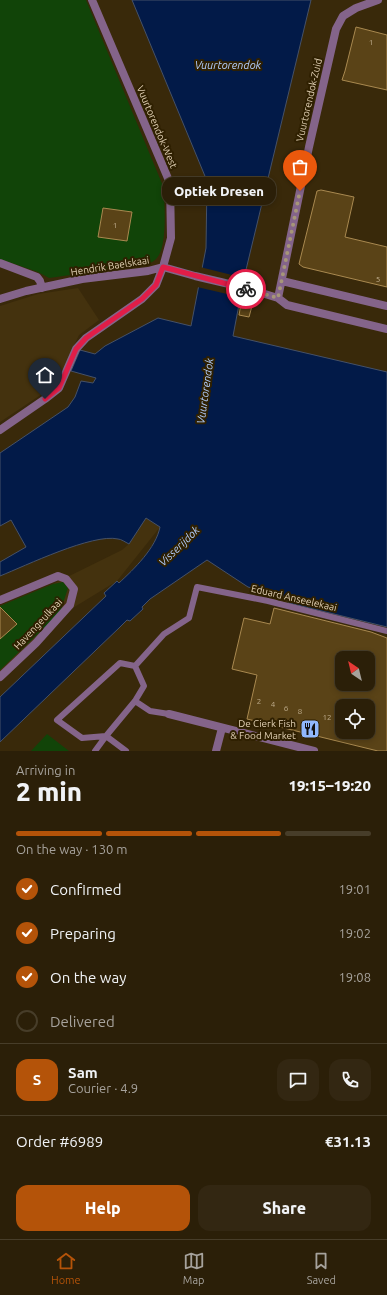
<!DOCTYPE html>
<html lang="en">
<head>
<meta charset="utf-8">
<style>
  body { margin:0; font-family:Ubuntu,sans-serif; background:#332712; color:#f1f3f6; height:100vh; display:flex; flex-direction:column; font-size:15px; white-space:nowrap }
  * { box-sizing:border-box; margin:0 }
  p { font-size:13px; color:#a6a29c }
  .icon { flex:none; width:22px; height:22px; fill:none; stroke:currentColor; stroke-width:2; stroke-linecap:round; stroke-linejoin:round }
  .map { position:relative; height:751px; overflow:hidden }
  .drawer { display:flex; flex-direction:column; background:#2b1f08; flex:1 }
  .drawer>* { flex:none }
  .needle { width:26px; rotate:325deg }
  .tools { position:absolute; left:335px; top:651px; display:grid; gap:8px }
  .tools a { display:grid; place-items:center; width:40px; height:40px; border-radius:8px; background:#2b1f08; box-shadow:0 2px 6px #0003,0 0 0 1px #473d29; font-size:20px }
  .pin { position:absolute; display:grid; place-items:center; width:34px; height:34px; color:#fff; margin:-41px -17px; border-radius:50% 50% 50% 0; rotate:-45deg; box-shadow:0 0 4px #0007 }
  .pin .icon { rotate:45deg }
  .courier { position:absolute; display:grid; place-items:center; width:40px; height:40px; margin:-20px; border:3px solid #e11d48; border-radius:50%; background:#fff; color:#222; box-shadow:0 1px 5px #0007 }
  .bubble { position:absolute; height:28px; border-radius:12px; background:#2b1f08; box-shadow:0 2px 6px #0003,0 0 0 1px #473d29; font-size:13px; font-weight:800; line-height:28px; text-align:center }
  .summary em { font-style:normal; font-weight:800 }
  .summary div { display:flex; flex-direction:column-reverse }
  .summary { display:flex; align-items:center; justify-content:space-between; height:68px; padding:0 16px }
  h1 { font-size:26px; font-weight:800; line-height:30px }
  .bar { display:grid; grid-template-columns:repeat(4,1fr); gap:6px 4px; align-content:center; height:48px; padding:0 16px }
  .bar i { height:5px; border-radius:3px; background:#473d29 }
  .bar .current { background:#b45309 }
  .bar p { grid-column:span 4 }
  .line { display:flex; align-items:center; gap:10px; padding:0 16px; border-top:1px solid #473d29 }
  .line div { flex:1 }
  .round { display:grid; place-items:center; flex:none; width:42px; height:42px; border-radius:12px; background:#332712 }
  ol { padding:0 16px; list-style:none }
  li { display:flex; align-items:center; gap:12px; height:44px }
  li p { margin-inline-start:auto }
  li .icon { padding:4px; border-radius:50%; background:#b45309; color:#fff; stroke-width:4 }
  li:last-child { color:#a6a29c }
  li i { width:22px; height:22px; border:2px solid #473d29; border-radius:50% }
  .primary-button { display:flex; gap:8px; margin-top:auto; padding:8px 16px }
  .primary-button a { flex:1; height:46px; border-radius:12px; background:#b45309; color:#fff; font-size:16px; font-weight:800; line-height:46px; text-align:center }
  .primary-button a+a { background:#332712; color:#f1f3f6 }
  .dock { display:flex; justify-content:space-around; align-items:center; height:56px; border-top:1px solid #473d29; background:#2b1f08; font-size:11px; color:#a6a29c }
  .dock a { display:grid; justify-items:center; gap:2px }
  .dock .current { color:#b45309 }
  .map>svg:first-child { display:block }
  .built { fill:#44320e }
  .green { fill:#114408 }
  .water { fill:#021a48; stroke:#455168 }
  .pier { fill:#39290a }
  .building { fill:#5a4317; stroke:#a98950; fill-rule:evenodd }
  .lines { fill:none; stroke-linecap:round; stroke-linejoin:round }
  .lane { stroke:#84648a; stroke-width:6 }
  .street { stroke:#84648a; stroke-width:8 }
  .done { stroke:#a69678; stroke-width:4; stroke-dasharray:0 7.2 }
  .route { stroke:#e11d48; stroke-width:5 }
  .labels { text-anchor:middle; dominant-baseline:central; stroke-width:4; stroke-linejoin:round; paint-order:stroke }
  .number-label { font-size:8px; fill:#bfad8d }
  .street-label { font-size:10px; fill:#e1d0b4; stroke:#2f2001 }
  .poi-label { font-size:10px; fill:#e1d0b4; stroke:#2f2001; text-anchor:end }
  .water-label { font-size:11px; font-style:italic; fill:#b3cfff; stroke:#2f2001 }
</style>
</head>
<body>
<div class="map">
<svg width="387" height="751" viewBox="0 0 387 751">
  <rect width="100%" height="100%" fill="#39290a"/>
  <path class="built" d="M78,288l21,32 -20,15 -16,34 -9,13 -12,12 -42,28v-116l38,-12z
    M146,518l14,9 -43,54 -59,36 -58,56v-67l53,-22 69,-34 7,-6z"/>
  <path class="green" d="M0,0h86l77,186c2,16 4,55 -4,69 -4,7 -9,8 -16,10l-94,13 -11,-6 -38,-13z
    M63,582l5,6 -8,25 -60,57v-64l53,-22z
    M47,734l22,17h-38z"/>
  <path class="water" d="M132,0h179l-67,278 -11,58 154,36v255l-98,-24 -3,-6 -38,-10 -41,-27 -57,39 -8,8 1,2 -13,12 -3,-1 -7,7 -120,115v-45l106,-101 -2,-3 13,-12 2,2c15,-14 37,-35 41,-56l-14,-9 -17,26c-4,-2 -8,-5 -11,-5 -25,-6 -93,27 -118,37v-14l26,-15 -15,-27 -11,6v-73l68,-46 7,-10 6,-16 12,2 3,-5 -25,-7 9,-21 15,4 10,-8 53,-28 33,8 15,-78 1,-67z"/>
  <path class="pier" d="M200,267l44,11 -4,19 -43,-10z"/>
  <path class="building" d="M356,27l31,8v55l-45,-10 3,-9z
    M321,190l33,7 -9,40 42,10v40l-84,-20 -4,-3 18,-73z
    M103,208l29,4 -5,29 -29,-4z
    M241,304l11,2 -3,11 -10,-2z
    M0,607l17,17 -17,15z
    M274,608l97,24 16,6v113h-9l-131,-32 10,-44 -25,-6 12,-51 26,6zM342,658h26v26h-26zM342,706h26v26h-26z"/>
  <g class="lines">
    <path class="lane" d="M120,663l15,3 9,20 -9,15 -29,35 -24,2 -25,-18z
      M135,666l29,-32 25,-16 8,-31 71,14 119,30
      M135,701l15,10 19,3
      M95,751l11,-15 20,15"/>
    <path class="street" d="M0,263l37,14 3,4 2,7
      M282,281l105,25
      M278,298l31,-151 27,-118 7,-13 13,-8 22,-8
      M0,299l26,-8 56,-12 66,-8 15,-4 32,9 47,11 36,11 9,7 100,24
      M0,430l45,-31 14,-11 17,-39 10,-11 56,-39 14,-14 7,-18 8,-29 -1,-55 -78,-183
      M0,600l58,-24 8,3 8,10 -4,16 -34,38 -36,34
      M169,714l145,37
      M216,751l6,-23"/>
  </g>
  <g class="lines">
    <path class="done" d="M246,289l32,9 22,-107"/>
    <path class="route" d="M45,399l14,-11 17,-39 10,-11 56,-39 14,-14 7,-18 83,22"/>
  </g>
  <defs>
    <symbol id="restaurant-square" viewBox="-11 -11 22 22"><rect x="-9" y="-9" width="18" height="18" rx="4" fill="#90b8fd" stroke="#2f2001"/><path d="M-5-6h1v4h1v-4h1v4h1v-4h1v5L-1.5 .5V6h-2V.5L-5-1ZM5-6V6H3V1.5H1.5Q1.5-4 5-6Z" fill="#111"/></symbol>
  </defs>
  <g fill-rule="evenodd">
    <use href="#restaurant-square" x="299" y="718" width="22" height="22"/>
  </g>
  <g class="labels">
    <g class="number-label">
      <text x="371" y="42">1</text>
      <text x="115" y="225">1</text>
      <text x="378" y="279">5</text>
      <text x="259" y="701">2</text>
      <text x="273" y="704">4</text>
      <text x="286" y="708">6</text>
      <text x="300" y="711">8</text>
      <text x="327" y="717">12</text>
    </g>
    <g class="street-label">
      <text transform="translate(309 100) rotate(-77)">Vuurtorendok-Zuid</text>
      <text transform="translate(157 127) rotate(67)">Vuurtorendok-West</text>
      <text transform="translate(110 266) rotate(-9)">Hendrik Baelskaai</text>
      <text transform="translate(294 598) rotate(13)">Eduard Anseelekaai</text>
      <text transform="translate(38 624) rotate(-47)">Havengeulkaai</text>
    </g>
    <g class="poi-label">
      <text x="296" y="723">De Cierk Fish<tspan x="296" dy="12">&amp; Food Market</tspan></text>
    </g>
    <g class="water-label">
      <text x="228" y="65">Vuurtorendok</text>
      <text transform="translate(205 391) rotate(-82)">Vuurtorendok</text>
      <text transform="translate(179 546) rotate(-44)">Visserijdok</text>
    </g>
  </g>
</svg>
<div class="tools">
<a><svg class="needle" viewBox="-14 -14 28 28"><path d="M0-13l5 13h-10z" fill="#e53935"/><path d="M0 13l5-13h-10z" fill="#a6a29c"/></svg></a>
<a><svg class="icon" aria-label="locate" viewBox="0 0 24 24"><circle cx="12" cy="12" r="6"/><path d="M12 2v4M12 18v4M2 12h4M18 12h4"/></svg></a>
</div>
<div class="pin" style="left:300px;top:191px;background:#ea580c"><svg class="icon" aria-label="bag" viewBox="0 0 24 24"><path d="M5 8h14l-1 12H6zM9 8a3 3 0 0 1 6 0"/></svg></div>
<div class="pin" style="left:45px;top:399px;background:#1f2937"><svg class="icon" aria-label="home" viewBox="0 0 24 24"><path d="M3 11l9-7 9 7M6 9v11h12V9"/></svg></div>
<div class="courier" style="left:246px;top:289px"><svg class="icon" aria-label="bike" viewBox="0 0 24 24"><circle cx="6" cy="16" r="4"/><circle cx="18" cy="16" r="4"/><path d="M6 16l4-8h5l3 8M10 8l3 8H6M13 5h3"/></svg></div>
<div class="bubble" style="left:162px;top:177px;width:114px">Optiek Dresen</div>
</div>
<section class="drawer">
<div class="summary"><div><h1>2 min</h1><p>Arriving in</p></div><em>19:15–19:20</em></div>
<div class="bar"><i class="current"></i><i class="current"></i><i class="current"></i><i></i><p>On the way · 130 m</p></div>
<ol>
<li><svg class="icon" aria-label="check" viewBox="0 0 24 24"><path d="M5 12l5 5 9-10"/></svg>Confirmed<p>19:01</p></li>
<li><svg class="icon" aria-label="check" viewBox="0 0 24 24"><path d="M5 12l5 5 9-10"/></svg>Preparing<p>19:02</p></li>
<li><svg class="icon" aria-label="check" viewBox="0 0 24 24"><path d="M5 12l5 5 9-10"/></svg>On the way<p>19:08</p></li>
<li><i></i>Delivered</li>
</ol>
<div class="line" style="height:72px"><b class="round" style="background:#b45309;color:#fff">S</b><div><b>Sam</b><p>Courier · 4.9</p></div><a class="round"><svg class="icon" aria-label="chat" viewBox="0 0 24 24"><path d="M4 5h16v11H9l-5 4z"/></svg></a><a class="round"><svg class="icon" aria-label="phone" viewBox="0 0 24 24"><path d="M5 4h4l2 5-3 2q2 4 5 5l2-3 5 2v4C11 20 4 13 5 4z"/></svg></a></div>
<div class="line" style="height:52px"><div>Order #6989</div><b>€31.13</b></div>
<div class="primary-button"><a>Help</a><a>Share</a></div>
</section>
<nav class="dock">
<a class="current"><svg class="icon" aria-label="home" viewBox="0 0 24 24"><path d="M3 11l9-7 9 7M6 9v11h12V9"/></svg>Home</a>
<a><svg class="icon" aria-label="map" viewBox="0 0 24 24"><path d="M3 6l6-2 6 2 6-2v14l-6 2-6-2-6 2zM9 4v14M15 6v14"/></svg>Map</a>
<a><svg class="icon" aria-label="saved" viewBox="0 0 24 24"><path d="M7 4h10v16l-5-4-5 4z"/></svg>Saved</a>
</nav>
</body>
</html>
